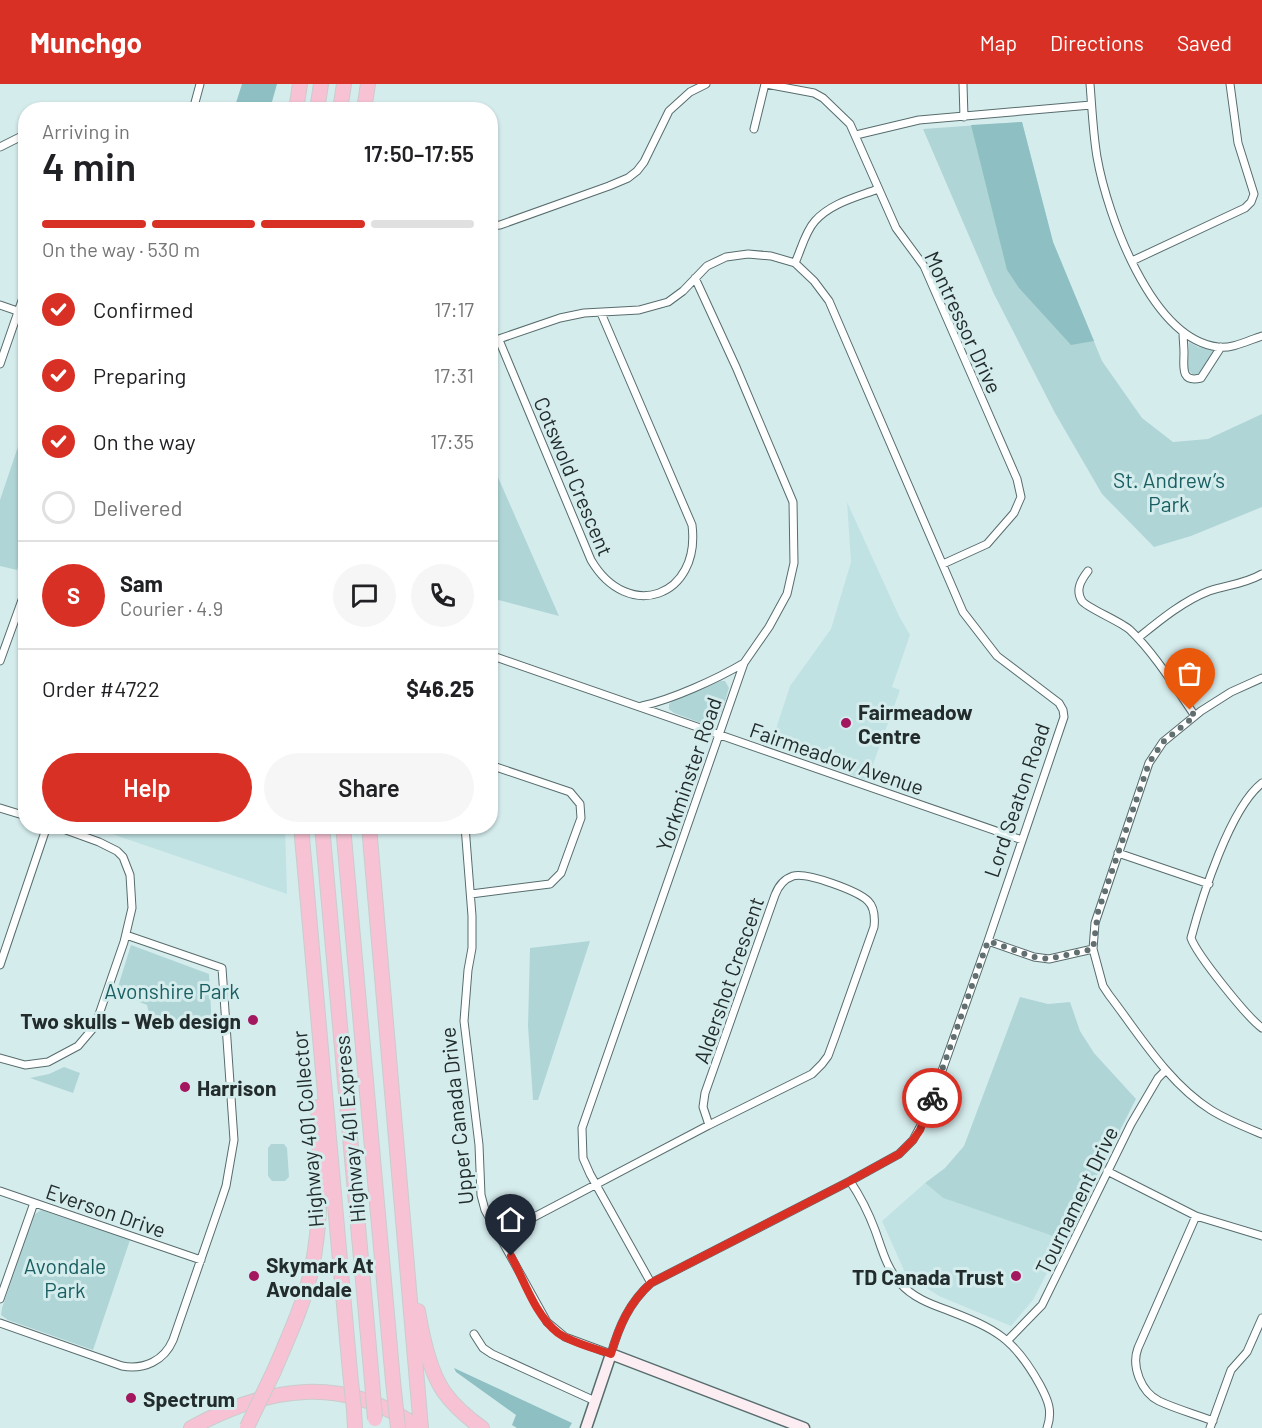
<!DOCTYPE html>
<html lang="en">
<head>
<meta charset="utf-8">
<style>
  body { margin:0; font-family:Barlow,sans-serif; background:#f6f6f6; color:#202124; height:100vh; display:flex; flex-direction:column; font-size:22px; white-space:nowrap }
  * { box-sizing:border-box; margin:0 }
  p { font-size:20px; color:#757577 }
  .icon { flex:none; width:33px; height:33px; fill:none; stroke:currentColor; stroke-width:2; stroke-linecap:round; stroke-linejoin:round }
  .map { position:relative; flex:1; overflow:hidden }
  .drawer { position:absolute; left:18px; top:18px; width:480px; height:732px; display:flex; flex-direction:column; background:#fff; border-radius:24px; box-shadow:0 2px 4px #0004 }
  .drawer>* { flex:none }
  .pin { position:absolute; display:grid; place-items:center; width:51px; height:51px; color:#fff; margin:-62px -26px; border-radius:50% 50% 50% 0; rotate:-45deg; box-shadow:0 0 6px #0007 }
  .pin .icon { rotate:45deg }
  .courier { position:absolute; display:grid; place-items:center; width:60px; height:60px; margin:-30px; border:4px solid #d93025; border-radius:50%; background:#fff; color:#222; box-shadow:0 2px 8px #0007 }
  .head em { font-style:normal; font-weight:600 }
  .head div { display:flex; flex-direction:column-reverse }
  .head { display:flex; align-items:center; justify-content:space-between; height:102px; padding:0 24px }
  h1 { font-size:39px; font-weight:600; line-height:45px }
  .bar { display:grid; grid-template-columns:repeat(4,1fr); gap:9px 6px; align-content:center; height:72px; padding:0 24px }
  .bar i { height:8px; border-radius:4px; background:#e0e0e0 }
  .bar .active { background:#d93025 }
  .bar p { grid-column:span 4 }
  .line { display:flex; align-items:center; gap:15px; padding:0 24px; border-top:2px solid #e0e0e0 }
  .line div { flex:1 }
  .round { display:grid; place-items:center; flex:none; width:63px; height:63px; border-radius:32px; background:#f6f6f6 }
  ol { padding:0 24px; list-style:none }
  li { display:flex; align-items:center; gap:18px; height:66px }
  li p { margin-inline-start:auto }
  li .icon { padding:6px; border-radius:50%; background:#d93025; color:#fff; stroke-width:4 }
  li:last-child { color:#757577 }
  li i { width:33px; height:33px; border:3px solid #e0e0e0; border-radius:50% }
  .primary-button { display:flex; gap:12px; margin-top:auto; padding:12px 24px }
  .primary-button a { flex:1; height:69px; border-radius:36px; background:#d93025; color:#fff; font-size:24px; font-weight:600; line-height:69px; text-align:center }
  .primary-button a+a { background:#f6f6f6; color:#202124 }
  header { display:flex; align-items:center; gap:36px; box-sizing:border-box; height:84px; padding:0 30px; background:#d93025; color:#fff }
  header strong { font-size:28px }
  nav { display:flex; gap:33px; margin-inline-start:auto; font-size:21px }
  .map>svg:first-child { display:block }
  .built { fill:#c1e2e3 }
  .green { fill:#b0d5d6 }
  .forest { fill:#8ec0c3 }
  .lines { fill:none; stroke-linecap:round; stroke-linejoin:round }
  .street-casing { stroke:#576c6d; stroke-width:9 }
  .secondary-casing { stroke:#576c6d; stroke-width:13 }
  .highway-casing { stroke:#cacccc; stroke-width:16 }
  .street { stroke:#fff; stroke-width:7 }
  .secondary { stroke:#fcedf2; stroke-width:10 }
  .highway { stroke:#f6c2d4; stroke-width:14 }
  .highway-bridge-casing { stroke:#cacccc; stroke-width:16; stroke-linecap:butt }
  .highway-bridge { stroke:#f6c2d4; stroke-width:14 }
  .done { stroke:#616f70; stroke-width:6; stroke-dasharray:0 10.8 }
  .route { stroke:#d93025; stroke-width:8 }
  .poi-dot { fill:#a3175f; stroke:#d5eced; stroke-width:2 }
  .labels { text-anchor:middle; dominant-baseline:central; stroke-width:6; stroke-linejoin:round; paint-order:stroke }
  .street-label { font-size:21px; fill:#232c2c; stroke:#d5eced }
  .park-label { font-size:21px; fill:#195e61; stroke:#d5eced }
  .poi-label { font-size:21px; font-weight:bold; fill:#232c2c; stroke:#d5eced; text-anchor:start }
</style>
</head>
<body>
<header>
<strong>Munchgo</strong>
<nav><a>Map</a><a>Directions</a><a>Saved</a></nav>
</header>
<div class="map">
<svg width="1262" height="1344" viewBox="0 0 1262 1344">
  <rect width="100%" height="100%" fill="#d5eced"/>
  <path class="built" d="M847,418l52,114 11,19 -18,52 8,3 -33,91 -96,-37 19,-58 41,-57 20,-67z
    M115,743h170l2,67 -175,-60z
    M925,1099l18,15 121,42 -31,60 -22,26 -72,-30 -33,-21 -24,-54z"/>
  <path class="green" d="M1022,38l31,120 49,119 40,57 31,24 35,-3 54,-25v93l-71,29 -37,11 -52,-53 -47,-81 -61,-119 -71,-165z
    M1189,258l9,5 18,4 -17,24 -7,-1 -4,-5z
    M25,342v115l-8,29 -17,-4v-66z
    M490,375l69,157 -68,-18z
    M721,597h4l4,7c-4,12 -7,33 -20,38l-35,-13 -5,-4v-5l6,-5z
    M590,857l-52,159h-5l-5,-74 2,-78z
    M131,861l78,29 3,53 -31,-11 -9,8h-10l2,-6 -5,-1 -2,4c-6,-4 -9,-9 -10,-16l-31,-12z
    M1020,913l28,7 22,-2 10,29 14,22 42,46 -72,141 -121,-42 -18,-15 20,-15 19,-22z
    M64,983l16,6 -7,20 -43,-15 19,-4z
    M271,1060h13l3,4 2,29 -4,4h-13l-4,-5v-28z
    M41,1126l89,30 -37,110 -85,-30 -7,-5 1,-7 32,-93z"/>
  <path class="forest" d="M242,0h35l-7,25h-36z
    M1022,38l31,120 41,99 -23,4 -52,-57 -12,-18 -36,-145z
    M454,1284l118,55 -3,5h-52l-5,-3 4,-10 -60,-43z"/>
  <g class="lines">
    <defs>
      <path id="street" d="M766,0l48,9 9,5 27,26 46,104 28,38 93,213 4,18 -7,16 -27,31 -44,20
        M963,0l1,33
        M1090,0c2,24 3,49 7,73 10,57 54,182 121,190 14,2 31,-7 44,-11
        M164,26l29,-2
        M193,26l7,-26
        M754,45l11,-45
        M856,51l63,-15 172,-15
        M0,63l26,-13
        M490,142l10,-1 109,-39 19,-8 9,-7 7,-9 25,-51 21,-19 16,-8
        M1132,177l113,-53 6,-6 3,-8 -16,-51 -8,-59
        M795,179c6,-13 10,-31 20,-42 16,-18 42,-24 63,-32
        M0,221l26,9
        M1183,248c0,7 1,14 1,21 0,13 -4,30 17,25l20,-31
        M499,256l92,220c37,63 110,37 101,-35l-91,-212
        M0,280l26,-75
        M1088,487c-7,9 -13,19 -6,30 5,7 38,20 48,29 25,24 45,57 65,86
        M1138,554c21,-17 45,-37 71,-47 18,-6 36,-7 53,-17
        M490,571l532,185
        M0,577l26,-72
        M1262,594l-31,14 -30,19 -38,31 -14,21 -54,160 -2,26 10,37 6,9c30,39 59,88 102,115 16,10 34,17 51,24
        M642,622c31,-7 75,-27 102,-43
        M1262,699c-32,25 -60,114 -71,155 6,17 56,79 71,90
        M0,724l26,8
        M465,742l7,90v32l-4,22 -4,51 15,124 2,50 4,15 62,112 18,15 46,17c8,-28 18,-51 40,-71l199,-102 49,-27 14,-14 13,-24 62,-175 76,-224 -1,-7 -4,-7 -62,-47 -34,-44 -134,-311 -15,-20 -19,-18 -24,-7 -23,-2 -22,3 -19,9 -24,25 -15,11 -29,8 -55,3 -24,5 -70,24
        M1118,769l91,31
        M471,810l79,-10 11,-11 20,-55 -1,-14 -10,-12 -80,-27
        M988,857l46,16 15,2 44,-10
        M0,881l47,-139
        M0,974l25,7 23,-3 30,-16 17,-20 29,-84 8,-34 -2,-33 -7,-18 -6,-6 -18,-9 -44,-16
        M1107,1087l89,45 66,20
        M850,1097c10,15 19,33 25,49 7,19 11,37 25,53 12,14 30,21 47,27 49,19 67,28 93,75 8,15 13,26 7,43
        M0,1107l201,69
        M1196,1132l-58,132c-7,18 3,44 21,53 17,8 36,13 54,20
        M500,1151l209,-110 -6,-18 2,-14 70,-198c3,-8 9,-16 18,-19 14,-4 65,15 75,25 7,7 7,17 6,26l-39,110 -7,19 -6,8 -10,10 -103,51
        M651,1199l-61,-109 -7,-16 -1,-30 162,-465 25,-36 18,-33 7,-31 -1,-61 -57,-135 -41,-89
        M0,1215l34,-96
        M0,1239l122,43c22,4 42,-5 51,-26l47,-136 6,-18 8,-46 -12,-172 -96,-33
        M474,1250l9,14 9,6 103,47
        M1008,1256l34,-35 89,-181 27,-46 8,-8
        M1210,1344l21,-58 16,-18 15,-34"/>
      <path id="secondary" d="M586,1344l25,-74 193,74"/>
      <path id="highway" d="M296,26l4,-26
        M317,26l4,-26
        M340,26l4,-26
        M364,26l4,-26
        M301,742l49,546
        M322,742l50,555
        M343,742l50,555
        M369,742l52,602
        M418,1227c4,24 12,61 26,81 10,14 24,26 38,36
        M274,1287c14,-33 29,-65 37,-99 12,-54 9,-111 7,-165
        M354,1326l1,18
        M191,1344c77,-42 152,-54 228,0"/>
    </defs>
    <use href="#street" class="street-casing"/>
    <use href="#secondary" class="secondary-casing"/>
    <use href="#highway" class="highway-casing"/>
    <use href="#street" class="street"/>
    <use href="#secondary" class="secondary"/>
    <use href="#highway" class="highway"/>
    <defs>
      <path id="highway-bridge" d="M350,1288l4,38
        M372,1297l3,38
        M393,1297l5,47
        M247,1343l27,-56"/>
    </defs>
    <use href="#highway-bridge" class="highway-bridge-casing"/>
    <use href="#highway-bridge" class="highway-bridge"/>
  </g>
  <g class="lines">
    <path class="done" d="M932,1014l56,-157 46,16 14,2 45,-10 5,-37 51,-149 14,-21 32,-26 -5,-6"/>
    <path class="route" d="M511,1172c13,24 24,59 47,77 14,10 36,15 53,21 8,-28 18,-51 40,-71l199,-102 49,-27 14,-14 7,-10 12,-32"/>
  </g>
  <g class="poi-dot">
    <circle cx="846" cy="639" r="6"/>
    <circle cx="253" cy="936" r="6"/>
    <circle cx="185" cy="1003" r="6"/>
    <circle cx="254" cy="1192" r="6"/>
    <circle cx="1016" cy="1192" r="6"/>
    <circle cx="131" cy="1314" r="6"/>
  </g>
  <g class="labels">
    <g class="street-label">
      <text transform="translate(964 238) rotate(65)">Montressor Drive</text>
      <text transform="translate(574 392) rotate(67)">Cotswold Crescent</text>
      <text transform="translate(837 674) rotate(19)">Fairmeadow Avenue</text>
      <text transform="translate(688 690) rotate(-71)">Yorkminster Road</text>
      <text transform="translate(1016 716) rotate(-71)">Lord Seaton Road</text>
      <text transform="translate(728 896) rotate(-71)">Aldershot Crescent</text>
      <text transform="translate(456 1032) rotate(-96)">Upper Canada Drive</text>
      <text transform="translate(307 1045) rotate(-95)">Highway 401 Collector</text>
      <text transform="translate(349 1045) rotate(-95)">Highway 401 Express</text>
      <text transform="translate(1076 1116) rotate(-64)">Tournament Drive</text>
      <text transform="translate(106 1126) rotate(19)">Everson Drive</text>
    </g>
    <g class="park-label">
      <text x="1169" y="395">St. Andrew’s<tspan x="1169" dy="24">Park</tspan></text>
      <text x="172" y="906">Avonshire Park</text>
      <text x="65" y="1181">Avondale<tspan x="65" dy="24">Park</tspan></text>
    </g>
    <g class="poi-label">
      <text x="858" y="627">Fairmeadow<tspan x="858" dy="24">Centre</tspan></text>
      <text x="241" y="936" text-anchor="end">Two skulls - Web design</text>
      <text x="197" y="1003">Harrison</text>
      <text x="266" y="1180">Skymark At<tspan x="266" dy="24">Avondale</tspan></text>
      <text x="1004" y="1192" text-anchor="end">TD Canada Trust</text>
      <text x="143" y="1314">Spectrum</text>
    </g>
  </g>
</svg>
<div class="pin" style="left:1190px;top:626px;background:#ea580c"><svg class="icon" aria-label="bag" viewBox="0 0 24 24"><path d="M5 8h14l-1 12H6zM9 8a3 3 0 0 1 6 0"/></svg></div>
<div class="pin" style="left:511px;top:1172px;background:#1f2937"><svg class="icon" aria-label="home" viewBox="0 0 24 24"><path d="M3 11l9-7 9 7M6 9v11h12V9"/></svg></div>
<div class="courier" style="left:932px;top:1014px"><svg class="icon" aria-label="bike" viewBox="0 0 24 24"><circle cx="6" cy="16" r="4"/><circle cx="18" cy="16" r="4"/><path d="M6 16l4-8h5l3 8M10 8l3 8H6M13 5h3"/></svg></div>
<section class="drawer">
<div class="head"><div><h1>4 min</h1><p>Arriving in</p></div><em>17:50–17:55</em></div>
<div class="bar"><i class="active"></i><i class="active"></i><i class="active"></i><i></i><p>On the way · 530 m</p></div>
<ol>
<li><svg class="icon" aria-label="check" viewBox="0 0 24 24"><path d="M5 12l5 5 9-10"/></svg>Confirmed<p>17:17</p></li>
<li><svg class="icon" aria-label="check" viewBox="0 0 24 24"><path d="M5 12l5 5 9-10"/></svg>Preparing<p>17:31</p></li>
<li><svg class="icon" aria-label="check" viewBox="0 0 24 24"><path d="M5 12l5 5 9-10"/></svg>On the way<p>17:35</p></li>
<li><i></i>Delivered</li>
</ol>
<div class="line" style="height:108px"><b class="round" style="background:#d93025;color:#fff">S</b><div><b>Sam</b><p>Courier · 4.9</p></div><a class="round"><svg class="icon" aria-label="chat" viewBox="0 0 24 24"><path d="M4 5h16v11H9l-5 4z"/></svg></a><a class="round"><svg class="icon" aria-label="phone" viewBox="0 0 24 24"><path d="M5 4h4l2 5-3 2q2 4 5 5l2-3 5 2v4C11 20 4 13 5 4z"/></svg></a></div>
<div class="line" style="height:78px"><div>Order #4722</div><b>$46.25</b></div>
<div class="primary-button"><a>Help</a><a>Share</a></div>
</section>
</div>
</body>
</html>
